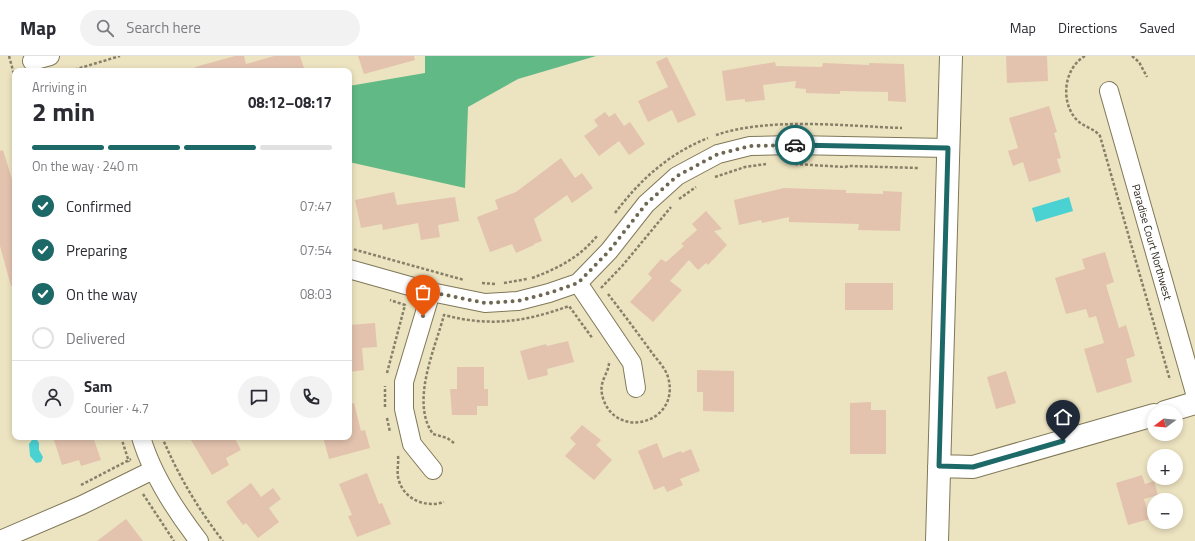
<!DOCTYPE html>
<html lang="en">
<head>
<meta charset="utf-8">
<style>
  body { margin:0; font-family:"Titillium Web",sans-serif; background:#f2f2f3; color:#2b2b33; height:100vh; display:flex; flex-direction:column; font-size:15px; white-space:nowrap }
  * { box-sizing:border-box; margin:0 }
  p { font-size:13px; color:#7c7c81 }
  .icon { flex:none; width:22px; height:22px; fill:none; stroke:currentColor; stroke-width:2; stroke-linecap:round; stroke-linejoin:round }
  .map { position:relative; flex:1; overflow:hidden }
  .drawer { position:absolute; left:12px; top:12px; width:340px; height:372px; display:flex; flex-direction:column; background:#fff; border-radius:8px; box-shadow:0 2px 6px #0003 }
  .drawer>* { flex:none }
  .needle { width:26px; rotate:254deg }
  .controls { position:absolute; left:1147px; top:349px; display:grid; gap:8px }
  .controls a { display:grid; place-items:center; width:36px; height:36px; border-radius:50%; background:#fff; box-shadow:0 2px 6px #0003; font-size:20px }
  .pin { position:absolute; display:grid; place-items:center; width:34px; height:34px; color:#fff; margin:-41px -17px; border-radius:50% 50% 50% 0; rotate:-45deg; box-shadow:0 0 4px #0007 }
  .pin .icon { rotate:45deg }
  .courier { position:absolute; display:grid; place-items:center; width:40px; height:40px; margin:-20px; border:3px solid #1c6968; border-radius:50%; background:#fff; color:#222; box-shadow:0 1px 5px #0007 }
  .head em { font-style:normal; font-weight:700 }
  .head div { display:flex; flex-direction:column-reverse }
  .head { display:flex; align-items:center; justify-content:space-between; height:68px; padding:0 20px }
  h1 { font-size:26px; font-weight:700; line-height:30px }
  .bar { display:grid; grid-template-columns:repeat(4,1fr); gap:6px 4px; align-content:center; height:48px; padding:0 20px }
  .bar i { height:5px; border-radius:3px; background:#e1e1e2 }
  .bar .current { background:#1c6968 }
  .bar p { grid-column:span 4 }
  .line { display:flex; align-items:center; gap:10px; padding:0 20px; border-top:1px solid #e1e1e2 }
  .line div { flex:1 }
  .round { display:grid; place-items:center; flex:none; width:42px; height:42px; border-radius:21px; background:#f2f2f3 }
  ol { padding:0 20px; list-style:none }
  li { display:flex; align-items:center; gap:12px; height:44px }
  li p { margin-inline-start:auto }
  li .icon { padding:4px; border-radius:50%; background:#1c6968; color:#fff; stroke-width:4 }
  li:last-child { color:#7c7c81 }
  li i { width:22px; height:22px; border:2px solid #e1e1e2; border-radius:50% }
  header { display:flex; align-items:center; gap:24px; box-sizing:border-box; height:56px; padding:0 20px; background:#fff; border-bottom:1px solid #e1e1e2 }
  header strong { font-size:19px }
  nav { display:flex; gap:22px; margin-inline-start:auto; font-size:14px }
  .search { width:280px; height:36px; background:#f2f2f3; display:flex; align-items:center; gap:10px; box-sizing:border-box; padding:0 14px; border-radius:22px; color:#7c7c81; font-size:15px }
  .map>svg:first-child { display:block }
  .forest { fill:#61b985 }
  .water { fill:#4ad2d3 }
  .building { fill:#e3c3ae }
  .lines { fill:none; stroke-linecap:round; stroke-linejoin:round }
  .minor-casing { stroke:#807858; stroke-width:20 }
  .tertiary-casing { stroke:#807858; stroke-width:24 }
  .path { stroke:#878069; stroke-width:2.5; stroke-dasharray:3 2; stroke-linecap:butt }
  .minor { stroke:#fff; stroke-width:18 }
  .tertiary { stroke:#fff; stroke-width:22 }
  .done { stroke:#6e6853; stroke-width:4; stroke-dasharray:0 7.2 }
  .route { stroke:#1c6968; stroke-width:5 }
  .labels { text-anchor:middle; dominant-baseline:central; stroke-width:3; stroke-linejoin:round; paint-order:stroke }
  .street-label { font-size:11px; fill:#2a2619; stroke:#f9f0cd }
</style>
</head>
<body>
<header>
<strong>Map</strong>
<div class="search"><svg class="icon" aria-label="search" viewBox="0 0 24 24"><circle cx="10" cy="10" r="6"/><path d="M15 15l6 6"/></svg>Search here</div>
<nav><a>Map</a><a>Directions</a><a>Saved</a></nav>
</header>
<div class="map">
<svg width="1195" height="485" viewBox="0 0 1195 485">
  <rect width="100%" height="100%" fill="#ece3c0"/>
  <path class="forest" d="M425,0h171l-78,23 -50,28 -3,81 -116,-26v-76l76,-13z"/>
  <path class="water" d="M1069,141l4,14 -37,11 -4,-14z
    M32,384h5l2,3v7l4,7 -2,5 -5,1 -6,-7 -1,-12z"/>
  <path class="building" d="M235,0h9l2,8 28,-8h26l5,15h-109l-1,-4z
    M358,0h56l1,4 -51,14z
    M1006,0h41l1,25 -41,2z
    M667,1l29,58 -18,8 -6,-13 -24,12 -10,-21 30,-14 -12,-25z
    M775,6l1,4 46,1 1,-4 46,2v-2l35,1 2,38 -18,-1v-9l-48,-1v3l-34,-1v-4l-11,-1 1,-7 -33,4 2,15 -20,2v-3l-19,2 -4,-30z
    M1049,50l8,26 -3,1 7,25 -4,1 4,13 -32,10 -6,-20 -10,4 -5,-15 10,-3 -9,-30z
    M605,56l4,5 6,-4 9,13 6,-4 15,22 -16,11 -10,-14 -20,15 -15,-20 14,-10 -4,-6z
    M3,94l12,39v96l-4,1 -11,-40v-95z
    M561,102l14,20 7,-5 11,15 -21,15 -5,-8 -33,24 8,22 -8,3v1l-18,8 -4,-9 -22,8 -13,-35 21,-8 -3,-9 21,-8z
    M784,132l62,2v3l37,1v-3l19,1 -2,39 -42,-1 1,-6 -70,-2v-5l-27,6 -1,-3 -22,5 -5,-25z
    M394,136l3,13 58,-8 4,24 -21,4 2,12 -19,3 -3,-17 -35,7 -1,-6 -21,4 -6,-28z
    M706,155l16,18 -8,2 13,14 -19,20 -2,-2 -8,7 -9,-10 -19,21 12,9 -29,32 -23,-20 22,-24 -4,-4 13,-15 5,3 18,-16 -3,-2 16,-14 -5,-6z
    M1105,196l9,30 -8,3 13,43 7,-3 9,31 -9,3 6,23 -35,11 -13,-44 20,-6 -8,-27 -7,2 -3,-9 -20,5 -11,-36 30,-9 -3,-10z
    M845,227h48v27h-48z
    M375,267l2,24 -15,1 2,22 -15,2v-47z
    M568,285l6,21 -27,7 1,6 -20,5 -8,-29 26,-7 1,2z
    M457,311h27v22h4v17h-11v9h-25l-2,-26h7z
    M697,314l37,1v41l-31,-1v-19h-6z
    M1006,315l10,32 -20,6 -9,-32z
    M871,346v8h15v44h-36v-51z
    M354,347l7,28 4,-1 5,18 -41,11 -6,-22h26v-33z
    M582,369l19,15 -5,5 16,15 -18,20 -29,-24 11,-12 -6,-6z
    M53,381h40l8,23 -20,6 -2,-6 -17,5z
    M189,381h45l7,13 -15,8 3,7 -17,10z
    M657,387l6,15 18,-7 1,2 9,-4 9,22 -20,8 3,6 -16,7 -3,-6 -10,4 -16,-39z
    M367,417l12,31 3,-1 9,21 -34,13 -9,-21 4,-1 -13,-31z
    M1142,419l3,9 9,-3 4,14 -14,4 6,20 -22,6 -12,-42z
    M251,427l10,14 12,-9 8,11 -12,9 10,14 -21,16 -12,-15 -3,2 -17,-23z
    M126,463l17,22h-46z"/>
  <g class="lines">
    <defs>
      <g id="minor">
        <path d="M32,5l18,-5"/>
        <path id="s1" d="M1109,35l86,302"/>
        <path d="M349,213l82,23 54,11 33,-2 31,-8 29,-10 31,-32 37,-47 31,-28 41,-22 32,-8 42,-1 156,3"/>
        <path d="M578,227l54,80 4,25"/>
        <path d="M431,236l-27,90v27l8,35 21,26"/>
        <path d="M141,381c11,38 34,73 58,104"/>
        <path d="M0,484l82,-35 71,-35"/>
      </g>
      <path id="tertiary" d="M1165,356l30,-9
        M939,410l34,1 181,-52
        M937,485l14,-485"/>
    </defs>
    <use href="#minor" class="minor-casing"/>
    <use href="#tertiary" class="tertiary-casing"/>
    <path class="path" d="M9,0l6,22
      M1085,0c-21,12 -25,45 -9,63 7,8 18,9 24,17l70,244
      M1132,0l7,6 8,15
      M70,15l50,-15
      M716,79c53,-18 129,-9 186,-7
      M795,108l50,3 4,-1 69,2
      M715,121l30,-10 21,-3
      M679,143l17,-12
      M615,157c25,-33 53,-59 93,-75
      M349,192l115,32
      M532,222c25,-9 48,-21 65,-42
      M482,227l13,1
      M504,227l23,-4
      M601,232l22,-23 48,-58
      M608,238c14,18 28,37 42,56 6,9 15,17 18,27 13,45 -49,63 -64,24 -8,-20 6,-27 5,-40
      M387,317l18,-68 -15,-5
      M385,351v-21
      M387,362l3,14
      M121,381l8,25
      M162,381c16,38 36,72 61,104
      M454,387l-7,-5 -14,-4c-23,-32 2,-85 11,-119 46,12 81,7 125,-9l24,33
      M398,400c1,8 -2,16 1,25 6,19 27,27 45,21
      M81,429l50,-26
      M143,438l31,47"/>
    <use href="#minor" class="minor"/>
    <use href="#tertiary" class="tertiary"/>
  </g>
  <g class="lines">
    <path class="done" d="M423,260l8,-24 54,11 33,-2 31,-8 29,-10 31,-32 37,-47 31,-28 41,-22 32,-8 45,-1"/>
    <path class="route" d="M795,89l153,3 -9,318 34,1 90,-26"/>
  </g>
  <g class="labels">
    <g class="street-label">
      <text stroke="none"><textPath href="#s1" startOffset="157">Paradise Court Northwest</textPath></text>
    </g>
  </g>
</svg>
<div class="controls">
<a><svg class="needle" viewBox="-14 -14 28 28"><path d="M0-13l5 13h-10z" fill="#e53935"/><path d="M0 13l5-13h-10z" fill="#7c7c81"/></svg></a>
<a>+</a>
<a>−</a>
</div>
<div class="pin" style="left:423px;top:260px;background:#ea580c"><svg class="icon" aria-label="bag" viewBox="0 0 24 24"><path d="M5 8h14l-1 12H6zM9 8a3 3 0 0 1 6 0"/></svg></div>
<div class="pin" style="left:1063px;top:385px;background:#1f2937"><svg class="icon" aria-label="home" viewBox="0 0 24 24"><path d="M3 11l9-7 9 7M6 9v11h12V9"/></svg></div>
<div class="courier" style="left:795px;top:89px"><svg class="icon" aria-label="car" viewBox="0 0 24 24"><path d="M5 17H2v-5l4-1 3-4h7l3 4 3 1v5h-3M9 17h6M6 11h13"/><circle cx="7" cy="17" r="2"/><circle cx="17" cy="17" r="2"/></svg></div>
<section class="drawer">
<div class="head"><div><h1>2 min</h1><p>Arriving in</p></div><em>08:12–08:17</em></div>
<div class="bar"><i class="current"></i><i class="current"></i><i class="current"></i><i></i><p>On the way · 240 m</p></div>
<ol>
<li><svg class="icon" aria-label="check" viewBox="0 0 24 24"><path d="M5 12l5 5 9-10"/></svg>Confirmed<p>07:47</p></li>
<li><svg class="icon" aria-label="check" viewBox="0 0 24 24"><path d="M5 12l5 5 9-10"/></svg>Preparing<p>07:54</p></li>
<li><svg class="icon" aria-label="check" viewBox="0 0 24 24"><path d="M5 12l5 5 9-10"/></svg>On the way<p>08:03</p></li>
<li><i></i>Delivered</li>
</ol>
<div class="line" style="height:72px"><a class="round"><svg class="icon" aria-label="person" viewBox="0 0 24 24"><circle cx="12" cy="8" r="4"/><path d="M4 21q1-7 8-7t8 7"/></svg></a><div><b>Sam</b><p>Courier · 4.7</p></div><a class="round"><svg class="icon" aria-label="chat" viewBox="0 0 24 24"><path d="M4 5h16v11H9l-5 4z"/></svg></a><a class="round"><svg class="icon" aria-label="phone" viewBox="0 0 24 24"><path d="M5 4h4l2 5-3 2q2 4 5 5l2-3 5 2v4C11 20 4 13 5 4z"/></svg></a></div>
</section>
</div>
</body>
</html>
